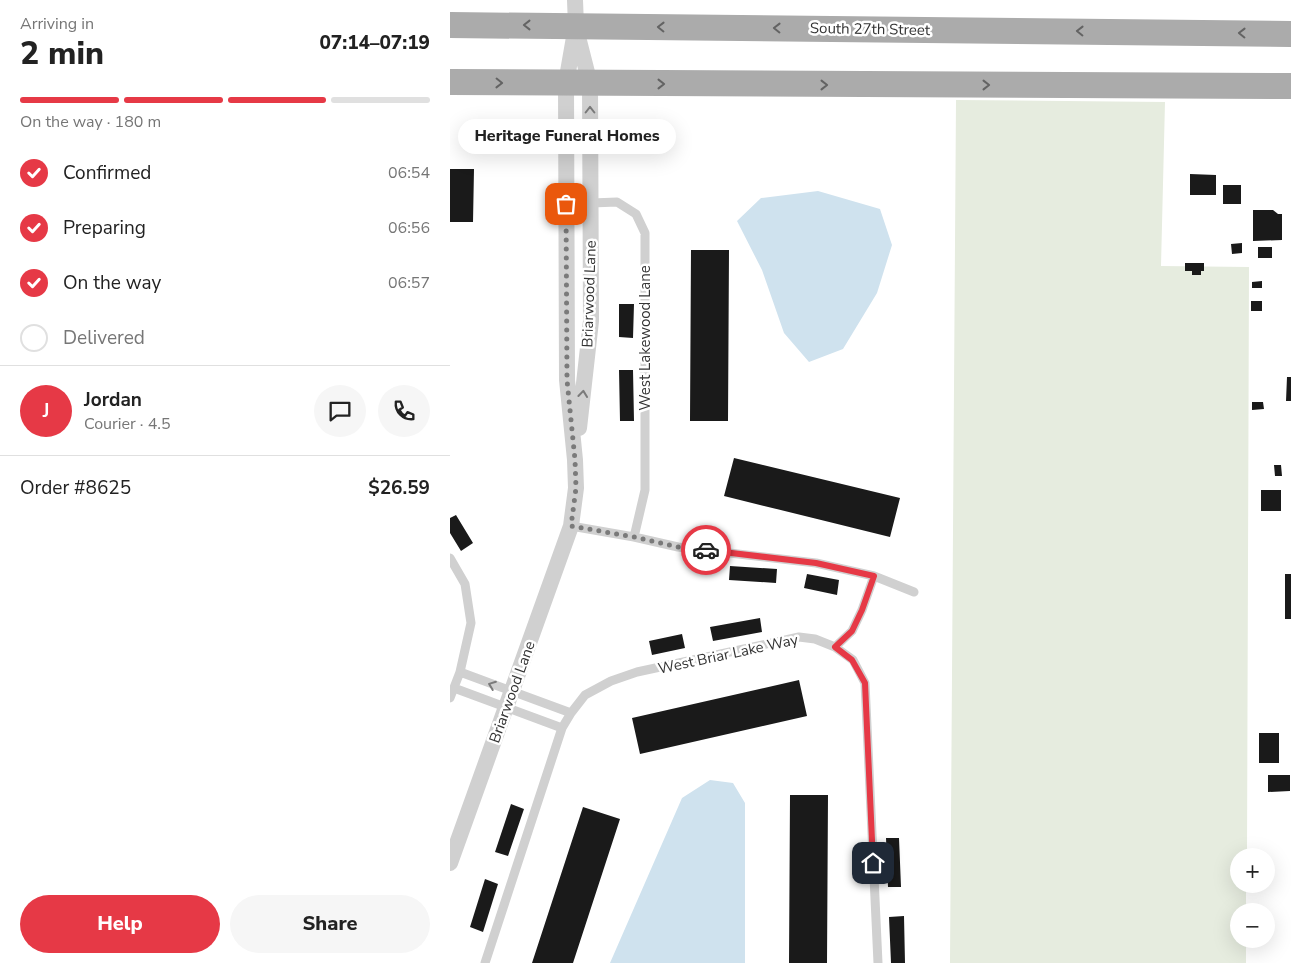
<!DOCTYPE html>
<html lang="en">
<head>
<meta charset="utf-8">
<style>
  body { margin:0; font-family:"Nunito Sans",sans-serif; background:#f6f6f6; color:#222; height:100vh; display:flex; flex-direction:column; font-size:19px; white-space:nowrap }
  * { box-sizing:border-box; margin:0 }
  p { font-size:16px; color:#767676 }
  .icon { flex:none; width:28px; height:28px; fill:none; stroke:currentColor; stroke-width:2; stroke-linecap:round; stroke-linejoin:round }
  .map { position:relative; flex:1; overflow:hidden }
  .details { display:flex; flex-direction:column; background:#fff; width:450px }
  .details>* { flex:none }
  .fabs { position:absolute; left:780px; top:848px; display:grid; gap:10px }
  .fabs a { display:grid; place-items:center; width:45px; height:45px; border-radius:50%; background:#fff; box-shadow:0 5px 20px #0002; font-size:25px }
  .pin { position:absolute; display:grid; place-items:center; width:42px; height:42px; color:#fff; margin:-21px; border-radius:10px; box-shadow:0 2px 8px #0006 }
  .courier { position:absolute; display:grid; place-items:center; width:50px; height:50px; margin:-25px; border:4px solid #e63946; border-radius:50%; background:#fff; color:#222; box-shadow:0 1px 6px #0007 }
  .bubble { position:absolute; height:35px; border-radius:18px; background:#fff; box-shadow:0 5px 20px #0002; font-size:16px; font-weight:800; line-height:35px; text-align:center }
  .headline em { font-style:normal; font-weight:800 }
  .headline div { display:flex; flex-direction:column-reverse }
  .headline { display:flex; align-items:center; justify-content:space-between; height:85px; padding:0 20px }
  h1 { font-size:32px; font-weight:800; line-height:38px }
  .bar { display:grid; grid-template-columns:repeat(4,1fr); gap:8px 5px; align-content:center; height:60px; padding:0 20px }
  .bar i { height:6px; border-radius:4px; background:#e0e0e0 }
  .bar .on { background:#e63946 }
  .bar p { grid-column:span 4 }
  .line { display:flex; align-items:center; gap:12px; padding:0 20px; border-top:1px solid #e0e0e0 }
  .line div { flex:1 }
  .round { display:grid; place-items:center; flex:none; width:52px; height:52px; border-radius:26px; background:#f6f6f6 }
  ol { padding:0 20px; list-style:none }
  li { display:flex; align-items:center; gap:15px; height:55px }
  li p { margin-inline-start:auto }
  li .icon { padding:5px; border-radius:50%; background:#e63946; color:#fff; stroke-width:4 }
  li:last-child { color:#767676 }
  li i { width:28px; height:28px; border:2px solid #e0e0e0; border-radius:50% }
  .cta { display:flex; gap:10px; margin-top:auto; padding:10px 20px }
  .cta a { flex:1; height:58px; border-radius:30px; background:#e63946; color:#fff; font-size:20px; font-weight:800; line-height:58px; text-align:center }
  .cta a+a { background:#f6f6f6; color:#222 }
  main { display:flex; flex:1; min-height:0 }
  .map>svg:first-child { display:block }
  .green { fill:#e6ecdf }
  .water { fill:#cfe2ee }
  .building { fill:#1a1a1a }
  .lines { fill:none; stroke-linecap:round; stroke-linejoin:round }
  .lane { stroke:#d0d0d0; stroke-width:9 }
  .street { stroke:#d0d0d0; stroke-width:16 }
  .primary { stroke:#ababab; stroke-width:26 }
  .oneway { stroke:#636363 }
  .oneway2 { stroke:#7a7a7a }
  .done { stroke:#7a7a7a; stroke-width:5; stroke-dasharray:0 9 }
  .route { stroke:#e63946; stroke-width:6 }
  .labels { text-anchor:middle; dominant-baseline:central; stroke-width:5; stroke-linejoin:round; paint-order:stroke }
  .street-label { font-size:15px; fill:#333; stroke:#fff }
</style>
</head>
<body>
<main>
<section class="details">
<div class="headline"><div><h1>2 min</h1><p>Arriving in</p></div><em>07:14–07:19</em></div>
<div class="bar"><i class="on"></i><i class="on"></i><i class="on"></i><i></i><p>On the way · 180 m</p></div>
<ol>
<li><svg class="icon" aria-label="check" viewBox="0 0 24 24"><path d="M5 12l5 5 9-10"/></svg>Confirmed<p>06:54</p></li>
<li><svg class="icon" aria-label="check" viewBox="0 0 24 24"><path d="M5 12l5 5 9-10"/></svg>Preparing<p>06:56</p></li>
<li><svg class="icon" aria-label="check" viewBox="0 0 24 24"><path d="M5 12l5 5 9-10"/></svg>On the way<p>06:57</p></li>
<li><i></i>Delivered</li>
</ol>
<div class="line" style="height:90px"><b class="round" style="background:#e63946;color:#fff">J</b><div><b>Jordan</b><p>Courier · 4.5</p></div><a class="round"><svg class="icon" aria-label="chat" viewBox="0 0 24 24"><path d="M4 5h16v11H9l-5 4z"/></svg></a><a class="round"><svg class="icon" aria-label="phone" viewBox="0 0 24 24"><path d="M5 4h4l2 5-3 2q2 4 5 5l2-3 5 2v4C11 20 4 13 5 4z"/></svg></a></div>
<div class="line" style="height:65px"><div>Order #8625</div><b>$26.59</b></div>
<div class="cta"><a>Help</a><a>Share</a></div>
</section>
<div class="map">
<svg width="841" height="963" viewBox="0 0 841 963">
  <rect width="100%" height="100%" fill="#fff"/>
  <path class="green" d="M506,100l209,2 -4,164 88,1 -2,589h-8v28h7v27h-7v28h7v24h-296z"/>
  <path class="water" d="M368,191l62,18 12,36 -15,48 -34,56 -34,13 -25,-29 -22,-63 -25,-49 24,-23z
    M260,780l23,3 12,20v160h-135l72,-165z"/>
  <path class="building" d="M0,169h24l-1,53h-23z
    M740,174l26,1v20h-26z
    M773,185h18v19h-18z
    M803,210h20l5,4h4v26l-29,1z
    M792,243v10l-10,1 -1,-10z
    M808,247h14v11h-14z
    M241,250h38l-1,171h-38z
    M735,263h19v8h-3v4h-9v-4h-7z
    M812,281v7h-10v-6z
    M801,301h11v10h-11z
    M169,304h15l-1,34 -14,-1z
    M169,370h14l1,51h-14z
    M837,377h4v24h-5z
    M802,402h11l1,7 -12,1z
    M284,458l166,40 -10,39 -166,-41z
    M824,465h7l1,11h-7z
    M811,490h20v21h-20z
    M6,515l17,28 -12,8 -11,-18v-15z
    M280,566l47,3 -1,14 -47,-3z
    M357,574l32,6 -2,15 -33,-7z
    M835,574h6v45h-6z
    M310,618l2,14 -49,9 -3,-14z
    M232,634l3,14 -33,7 -3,-14z
    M349,680l8,36 -167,38 -8,-36z
    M809,733h20v30h-20z
    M818,775h22v16l-22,1z
    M340,795h38l-1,168h-38z
    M61,804l13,5 -16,47 -13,-4z
    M133,807l37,12 -47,144h-41z
    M436,838h13l2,49h-13z
    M35,879l13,5 -15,48 -13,-5z
    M454,916l1,47h-14l-2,-46z"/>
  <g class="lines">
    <path class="lane" d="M116,204l51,-2 19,12 9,19v257l-11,47
      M121,526l63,11 44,10 138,16 58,13 40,16
      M0,558l15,26 6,39 -11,49 -10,26
      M385,647l17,-16 10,-21 12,-34
      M10,672l111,41
      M4,688l108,40
      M35,963l77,-235 9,-15 14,-18 26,-14 26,-9 162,-35 16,2 20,8 18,13 12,23 13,280"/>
    <path class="street" d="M127,33l13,51 1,237 -12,107
      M0,863l121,-337 5,-38 -1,-28 -8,-80 -1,-297 10,-57 -1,-26"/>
    <path class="primary" d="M0,25l841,9
      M0,82l841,4"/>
  </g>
  <defs><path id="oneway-chevron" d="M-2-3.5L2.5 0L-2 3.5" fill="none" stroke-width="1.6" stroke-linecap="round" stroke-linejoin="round" transform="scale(1.25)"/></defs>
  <g class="oneway">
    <use href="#oneway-chevron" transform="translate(77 25) rotate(-180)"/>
    <use href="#oneway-chevron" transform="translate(211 27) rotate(-179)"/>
    <use href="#oneway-chevron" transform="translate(327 28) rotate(-179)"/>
    <use href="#oneway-chevron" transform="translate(630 31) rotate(-179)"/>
    <use href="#oneway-chevron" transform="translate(792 33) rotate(-179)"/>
    <use href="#oneway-chevron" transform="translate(49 83) rotate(1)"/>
    <use href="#oneway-chevron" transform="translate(211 84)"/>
    <use href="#oneway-chevron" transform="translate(374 85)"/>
    <use href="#oneway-chevron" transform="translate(536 85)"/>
  </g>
  <g class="oneway2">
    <use href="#oneway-chevron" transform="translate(140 110) rotate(-90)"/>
    <use href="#oneway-chevron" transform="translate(133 394) rotate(-84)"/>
    <use href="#oneway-chevron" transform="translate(42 685) rotate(-159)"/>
  </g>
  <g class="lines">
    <path class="done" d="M116,204l1,176 8,80 1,28 -5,38 63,11 44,10 28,3"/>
    <path class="route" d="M256,550l110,13 58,13 -12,34 -10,21 -17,16 17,13 13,23 8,180"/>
  </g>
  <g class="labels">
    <g class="street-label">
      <text transform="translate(420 29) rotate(1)">South 27th Street</text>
      <text transform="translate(139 294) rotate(-88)">Briarwood Lane</text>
      <text transform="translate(195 338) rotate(-90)">West Lakewood Lane</text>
      <text transform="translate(278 654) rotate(-12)">West Briar Lake Way</text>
      <text transform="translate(62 692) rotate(-70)">Briarwood Lane</text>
    </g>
  </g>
</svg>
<div class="fabs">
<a>+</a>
<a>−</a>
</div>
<div class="pin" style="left:116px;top:204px;background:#ea580c"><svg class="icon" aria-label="bag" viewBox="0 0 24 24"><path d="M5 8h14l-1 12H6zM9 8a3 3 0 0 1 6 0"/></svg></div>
<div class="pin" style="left:423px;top:863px;background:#1f2937"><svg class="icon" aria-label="home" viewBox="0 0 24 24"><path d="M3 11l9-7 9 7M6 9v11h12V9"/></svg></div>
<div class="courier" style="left:256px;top:550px"><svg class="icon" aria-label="car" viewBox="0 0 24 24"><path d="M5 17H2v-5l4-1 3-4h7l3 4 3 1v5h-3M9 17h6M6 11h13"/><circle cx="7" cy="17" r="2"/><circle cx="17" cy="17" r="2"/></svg></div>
<div class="bubble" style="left:8px;top:119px;width:218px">Heritage Funeral Homes</div>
</div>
</main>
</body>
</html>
